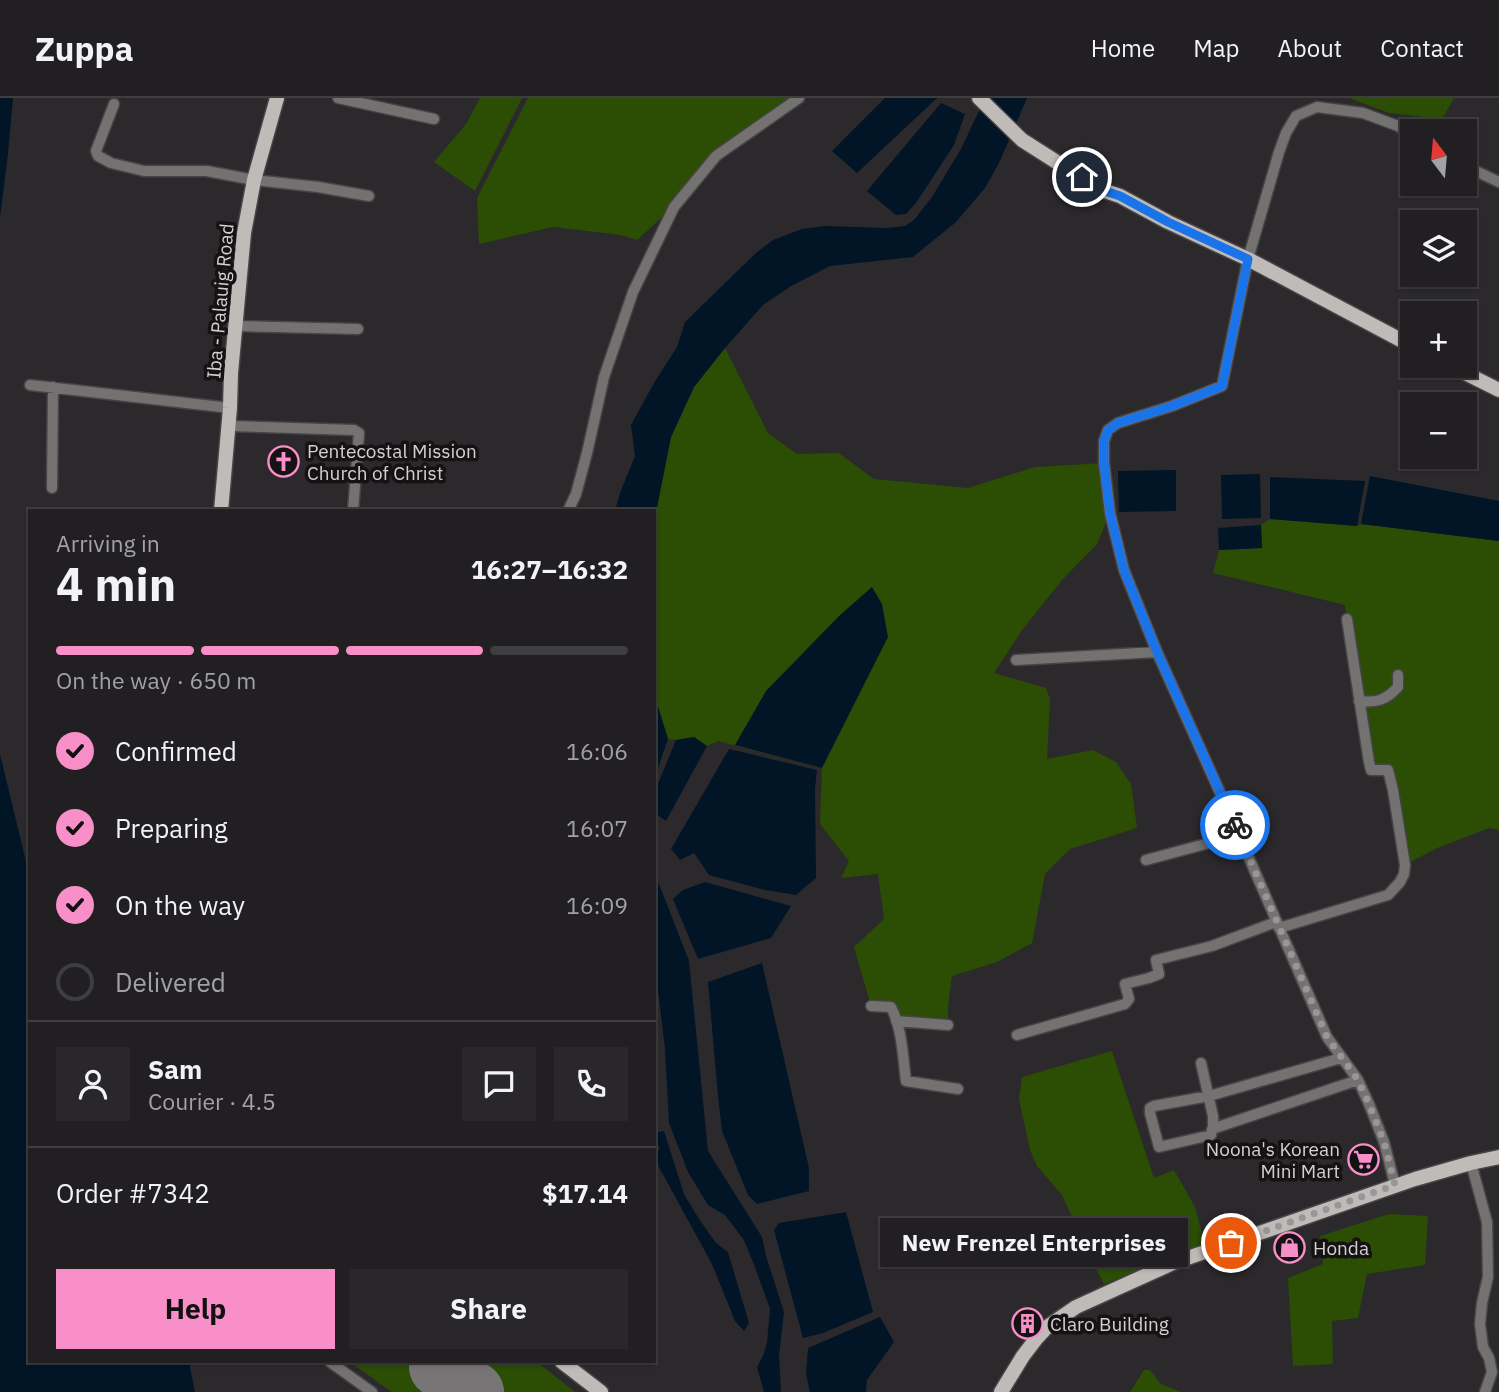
<!DOCTYPE html>
<html lang="en">
<head>
<meta charset="utf-8">
<style>
  body { margin:0; font-family:"IBM Plex Sans",sans-serif; background:#29272a; color:#f1f3f6; height:100vh; display:flex; flex-direction:column; font-size:26px; white-space:nowrap }
  * { box-sizing:border-box; margin:0 }
  p { font-size:23px; color:#a2a2a5 }
  .icon { flex:none; width:38px; height:38px; fill:none; stroke:currentColor; stroke-width:2; stroke-linecap:round; stroke-linejoin:round }
  .map { position:relative; flex:1; overflow:hidden }
  .details { position:absolute; left:28px; top:411px; width:628px; height:854px; display:flex; flex-direction:column; background:#211f21; border-radius:0px; box-shadow:0 2px 5px #0004,0 0 0 2px #3e3d3f }
  .details>* { flex:none }
  .needle { width:46px; rotate:344deg }
  .tools { position:absolute; left:1400px; top:21px; display:grid; gap:14px }
  .tools a { display:grid; place-items:center; width:77px; height:77px; border-radius:0px; background:#211f21; box-shadow:0 2px 5px #0004,0 0 0 2px #3e3d3f; font-size:35px }
  .pin { position:absolute; display:grid; place-items:center; width:60px; height:60px; color:#fff; margin:-30px; border:4px solid #fff; border-radius:50%; box-shadow:0 2px 7px #0007 }
  .courier { position:absolute; display:grid; place-items:center; width:70px; height:70px; margin:-35px; border:5px solid #1a73e8; border-radius:50%; background:#fff; color:#222; box-shadow:0 2px 9px #0007 }
  .bubble { position:absolute; height:49px; border-radius:0px; background:#211f21; box-shadow:0 2px 5px #0004,0 0 0 2px #3e3d3f; font-size:23px; font-weight:800; line-height:49px; text-align:center }
  .headline em { font-style:normal; font-weight:800 }
  .headline div { display:flex; flex-direction:column-reverse }
  .headline { display:flex; align-items:center; justify-content:space-between; height:119px; padding:0 28px }
  h1 { font-size:46px; font-weight:800; line-height:52px }
  .bar { display:grid; grid-template-columns:repeat(4,1fr); gap:10px 7px; align-content:center; height:84px; padding:0 28px }
  .bar i { height:9px; border-radius:5px; background:#3e3d3f }
  .bar .current { background:#f98fc9 }
  .bar p { grid-column:span 4 }
  .line { display:flex; align-items:center; gap:18px; padding:0 28px; border-top:2px solid #3e3d3f }
  .line div { flex:1 }
  .round { display:grid; place-items:center; flex:none; width:74px; height:74px; border-radius:0px; background:#29272a }
  ol { padding:0 28px; list-style:none }
  li { display:flex; align-items:center; gap:21px; height:77px }
  li p { margin-inline-start:auto }
  li .icon { padding:7px; border-radius:50%; background:#f98fc9; color:#111; stroke-width:4 }
  li:last-child { color:#a2a2a5 }
  li i { width:38px; height:38px; border:4px solid #3e3d3f; border-radius:50% }
  .action { display:flex; gap:14px; margin-top:auto; padding:14px 28px }
  .action a { flex:1; height:80px; border-radius:0px; background:#f98fc9; color:#111; font-size:28px; font-weight:800; line-height:80px; text-align:center }
  .action a+a { background:#29272a; color:#f1f3f6 }
  header { display:flex; align-items:center; gap:42px; box-sizing:border-box; height:98px; padding:0 35px; background:#211f21; border-bottom:2px solid #3e3d3f }
  header strong { font-size:33px }
  nav { display:flex; gap:38px; margin-inline-start:auto; font-size:24px }
  .map>svg:first-child { display:block }
  .green { fill:#2b4d04 }
  .water { fill:#011526 }
  .lines { fill:none; stroke-linecap:round; stroke-linejoin:round }
  .runway { stroke:#777476; stroke-width:60 }
  .minor-casing { stroke:#474447; stroke-width:13 }
  .major-casing { stroke:#474447; stroke-width:17 }
  .minor { stroke:#747271; stroke-width:10 }
  .major { stroke:#bfbbb8; stroke-width:14 }
  .done { stroke:#999698; stroke-width:7; stroke-dasharray:0 12.6 }
  .route { stroke:#1a73e8; stroke-width:9 }
  .labels { text-anchor:middle; dominant-baseline:central; stroke-width:7; stroke-linejoin:round; paint-order:stroke }
  .street-label { font-size:19px; fill:#d3d0d2; stroke:#141213 }
  .poi-label { font-size:19px; fill:#d3d0d2; stroke:#141213; text-anchor:start }
</style>
</head>
<body>
<header>
<strong>Zuppa</strong>
<nav><a>Home</a><a>Map</a><a>About</a><a>Contact</a></nav>
</header>
<div class="map">
<svg width="1499" height="1294" viewBox="0 0 1499 1294">
  <rect width="100%" height="100%" fill="#2c292c"/>
  <path class="green" d="M480,0h42l-47,93 -41,-29 32,-38z
    M528,0h266l-52,38 -70,72 -35,32 -16,-5 -68,-8 -74,17 -2,-46z
    M1349,0h105l-12,21 -53,-6z
    M725,250l43,85 29,21 42,-1 35,26 94,9 67,-21 69,-4 6,50 -13,31 -35,36 -40,50 -28,43 52,15 4,11 -3,60 46,-9 23,12 15,22 6,44 -67,21 -25,25 -13,69 -35,19 -45,14 -4,31v18l-52,-4 -1,-7 -24,-8 -17,-59 30,-28 -6,-45 -37,4 8,-17 -29,-37 2,-56 -104,-27 -11,5 -13,-9 -18,3 -8,-1 -13,-42 -1,-179 17,-81 23,-50z
    M1270,421l87,7 4,-2 138,17v289l-10,-2 -54,21 -30,16 -17,-95h-17l-26,-165 -132,-32 6,-23 43,-2 -1,-23z
    M1112,953l42,127 20,-8 21,37 10,38 -101,39 -9,-17 -33,-72 -25,-29 -7,-16 -11,-51 3,-22z
    M1389,1116l39,2 -3,49 -58,9 -9,44 -26,3 1,43 -40,2 -5,-88 35,-14 -3,-28z
    M350,1264h93l-14,18 17,12h-54z
    M459,1264h78l38,30h-72z
    M1144,1272h6l11,14 20,8h-51z"/>
  <path class="water" d="M0,0h13l-5,56 -8,63z
    M885,0h52l-80,75 -25,-22z
    M985,0h42l-27,63 -15,27 -29,34 -43,35 -83,9 -39,20 -28,19 -38,43 -31,39 -23,50 -16,81 -1,-7h-39l5,-18 15,-37 -4,-31 23,-42 23,-36 8,-25 72,-70 16,-12 29,-11 23,-3 63,2 17,-2 9,-6 18,-23 29,-48z
    M941,5l24,11 -11,31 -38,58 -10,11 -10,1 -29,-24z
    M1176,372v41l-57,1 -1,-41z
    M1260,376l1,44 -39,1 -1,-44z
    M1370,378l129,25v40l-138,-17z
    M1270,379l95,4 -8,45 -87,-7z
    M1261,427l1,23 -43,2 -1,-22z
    M872,489l10,17 6,33 -66,131 -87,-23 31,-54 73,-75z
    M655,599l13,42 -13,38h-1z
    M694,639l13,9 -41,75 -11,-8v-22l21,-51z
    M729,651l88,21 -2,19 1,89 -20,17 -31,-5 -56,-15 -15,-22 -14,7 -9,-11z
    M0,656l30,124v484h159l6,30h-195z
    M655,778l6,13 28,72 19,190 54,86 4,19 18,56 -5,44 2,36h-17l-7,-25 6,-11 4,-13 3,-34 -15,-42 -11,-27 -19,-25 -17,-10 -20,-33 -19,-49 -4,-74 -6,-51 -4,-25z
    M705,784l86,24 -20,32 -73,21 -25,-60 10,-9z
    M762,865l47,205v23l-52,13 -9,-9 -26,-64 -4,-35 -10,-114z
    M664,1033l20,63 15,25 17,24 12,9 21,71 -5,8 -9,-10 -23,-57 -57,-104v-8l5,-3 -3,-6 -2,1v-11z
    M846,1114l27,100 -50,21 -20,5 -29,-108 5,-7z
    M880,1219l14,25 -27,38 -1,12h-56l-4,-18 2,-26z"/>
  <g class="lines">
    <path class="runway" d="M439,1269l35,25"/>
    <defs>
      <path id="minor" d="M338,0l96,21
        M114,6l-18,47 2,5 13,7 33,8h63l47,9 64,7 51,9
        M1465,68l34,16
        M236,228l122,3
        M30,287l200,23
        M229,328l125,4 5,3 -6,78
        M52,390l1,-101
        M568,413l8,-17 11,-41 17,-76 29,-85 41,-85 42,-51 83,-58
        M1016,562l141,-8
        M1359,603c18,2 27,-1 39,-14v-12
        M1146,762l93,-25
        M1279,830l109,-33 12,-13 4,-8 1,-9 -12,-75 -5,-20h-17l-2,-8 -22,-143
        M871,908l20,1c11,21 12,50 15,74l52,8
        M896,923l52,4
        M1017,937l108,-31 4,-5 -4,-15 24,-6 10,-4 -3,-14 56,-14 64,-24
        M1341,960l-132,38 -55,10 -4,2v5l9,34 52,-12 1,-6 146,-49
        M1201,965l12,53v13
        M1471,1065l16,59 1,55 -6,26 -2,21 3,23 6,11 3,14 -7,20
        M1395,1087l-11,-43 -15,-38 -11,-24 -31,-43 -88,-202 -82,-183 -33,-82 -14,-57 -6,-50v-22l4,-11 10,-7 54,-17 50,-20 26,-127 31,-107 7,-19 10,-17 21,-9 46,6 35,13 14,10
        M330,1264l42,30"/>
      <path id="major" d="M979,0l43,42 77,49 21,7 48,26 80,37 164,87
        M1451,268l48,24
        M221,413l9,-103 1,-35 13,-140 10,-53 23,-82
        M562,1264l39,30
        M1001,1294l22,-36 13,-17 11,-12 29,-20 97,-44 242,-84 56,-16 28,-6"/>
    </defs>
    <use href="#minor" class="minor-casing"/>
    <use href="#major" class="major-casing"/>
    <use href="#minor" class="minor"/>
    <use href="#major" class="major"/>
  </g>
  <g class="lines">
    <path class="done" d="M1231,1145l164,-58 -11,-43 -15,-38 -11,-24 -31,-43 -92,-212"/>
    <path class="route" d="M1082,79l17,12 21,7 48,26 80,37 -26,127 -50,20 -54,17 -10,7 -4,11v22l6,50 14,57 33,82 78,173"/>
  </g>
  <defs>
    <symbol id="church-ring" viewBox="-11 -11 22 22"><circle r="9.5" fill="#141213" stroke="#f98fc9" stroke-width="1.5"/><path d="M-1.2-6h2.4v3.5h3.3v2.4h-3.3V6h-2.4V-.1h-3.3v-2.4h3.3Z" fill="#f98fc9"/></symbol>
    <symbol id="supermarket-ring" viewBox="-11 -11 22 22"><circle r="9.5" fill="#141213" stroke="#f98fc9" stroke-width="1.5"/><path d="M-6-5.5h2.5l.6 2H6L4.5 2H-2.5L-4.4-4H-6ZM-1.5 3.2a1.3 1.3 0 1 0 .1 0ZM3 3.2a1.3 1.3 0 1 0 .1 0Z" fill="#f98fc9"/></symbol>
    <symbol id="shop-ring" viewBox="-11 -11 22 22"><circle r="9.5" fill="#141213" stroke="#f98fc9" stroke-width="1.5"/><path d="M-5-2.5h2.3a2.7 3.5 0 0 1 5.4 0H5L5.5 6h-11ZM-1.5-2.5h3a1.5 2.3 0 0 0-3 0Z" fill="#f98fc9"/></symbol>
    <symbol id="building-ring" viewBox="-11 -11 22 22"><circle r="9.5" fill="#141213" stroke="#f98fc9" stroke-width="1.5"/><path d="M-4-6H4V6H1V3H-1V6H-4ZM-2.5-4.3h1.7v1.8h-1.7ZM.8-4.3h1.7v1.8H.8ZM-2.5-1h1.7V.8h-1.7ZM.8-1h1.7V.8H.8Z" fill="#f98fc9"/></symbol>
  </defs>
  <g fill-rule="evenodd">
    <use href="#church-ring" x="266" y="346" width="35" height="35"/>
    <use href="#supermarket-ring" x="1346" y="1044" width="35" height="35"/>
    <use href="#shop-ring" x="1272" y="1132" width="35" height="35"/>
    <use href="#building-ring" x="1010" y="1208" width="35" height="35"/>
  </g>
  <g class="labels">
    <g class="street-label">
      <text transform="translate(220 203) rotate(-85)">Iba - Palauig Road</text>
    </g>
    <g class="poi-label">
      <text x="307" y="353">Pentecostal Mission<tspan x="307" dy="22">Church of Christ</tspan></text>
      <text x="1340" y="1051" text-anchor="end">Noona's Korean<tspan x="1340" dy="22">Mini Mart</tspan></text>
      <text x="1313" y="1150">Honda</text>
      <text x="1050" y="1226">Claro Building</text>
    </g>
  </g>
</svg>
<div class="tools">
<a><svg class="needle" viewBox="-14 -14 28 28"><path d="M0-13l5 13h-10z" fill="#e53935"/><path d="M0 13l5-13h-10z" fill="#a2a2a5"/></svg></a>
<a><svg class="icon" aria-label="layers" viewBox="0 0 24 24"><path d="M12 4l9 5-9 5-9-5zM3 14l9 5 9-5"/></svg></a>
<a>+</a>
<a>−</a>
</div>
<div class="pin" style="left:1231px;top:1145px;background:#ea580c"><svg class="icon" aria-label="bag" viewBox="0 0 24 24"><path d="M5 8h14l-1 12H6zM9 8a3 3 0 0 1 6 0"/></svg></div>
<div class="pin" style="left:1082px;top:79px;background:#1f2937"><svg class="icon" aria-label="home" viewBox="0 0 24 24"><path d="M3 11l9-7 9 7M6 9v11h12V9"/></svg></div>
<div class="courier" style="left:1235px;top:727px"><svg class="icon" aria-label="bike" viewBox="0 0 24 24"><circle cx="6" cy="16" r="4"/><circle cx="18" cy="16" r="4"/><path d="M6 16l4-8h5l3 8M10 8l3 8H6M13 5h3"/></svg></div>
<div class="bubble" style="left:880px;top:1120px;width:308px">New Frenzel Enterprises</div>
<section class="details">
<div class="headline"><div><h1>4 min</h1><p>Arriving in</p></div><em>16:27–16:32</em></div>
<div class="bar"><i class="current"></i><i class="current"></i><i class="current"></i><i></i><p>On the way · 650 m</p></div>
<ol>
<li><svg class="icon" aria-label="check" viewBox="0 0 24 24"><path d="M5 12l5 5 9-10"/></svg>Confirmed<p>16:06</p></li>
<li><svg class="icon" aria-label="check" viewBox="0 0 24 24"><path d="M5 12l5 5 9-10"/></svg>Preparing<p>16:07</p></li>
<li><svg class="icon" aria-label="check" viewBox="0 0 24 24"><path d="M5 12l5 5 9-10"/></svg>On the way<p>16:09</p></li>
<li><i></i>Delivered</li>
</ol>
<div class="line" style="height:126px"><a class="round"><svg class="icon" aria-label="person" viewBox="0 0 24 24"><circle cx="12" cy="8" r="4"/><path d="M4 21q1-7 8-7t8 7"/></svg></a><div><b>Sam</b><p>Courier · 4.5</p></div><a class="round"><svg class="icon" aria-label="chat" viewBox="0 0 24 24"><path d="M4 5h16v11H9l-5 4z"/></svg></a><a class="round"><svg class="icon" aria-label="phone" viewBox="0 0 24 24"><path d="M5 4h4l2 5-3 2q2 4 5 5l2-3 5 2v4C11 20 4 13 5 4z"/></svg></a></div>
<div class="line" style="height:91px"><div>Order #7342</div><b>$17.14</b></div>
<div class="action"><a>Help</a><a>Share</a></div>
</section>
</div>
</body>
</html>
